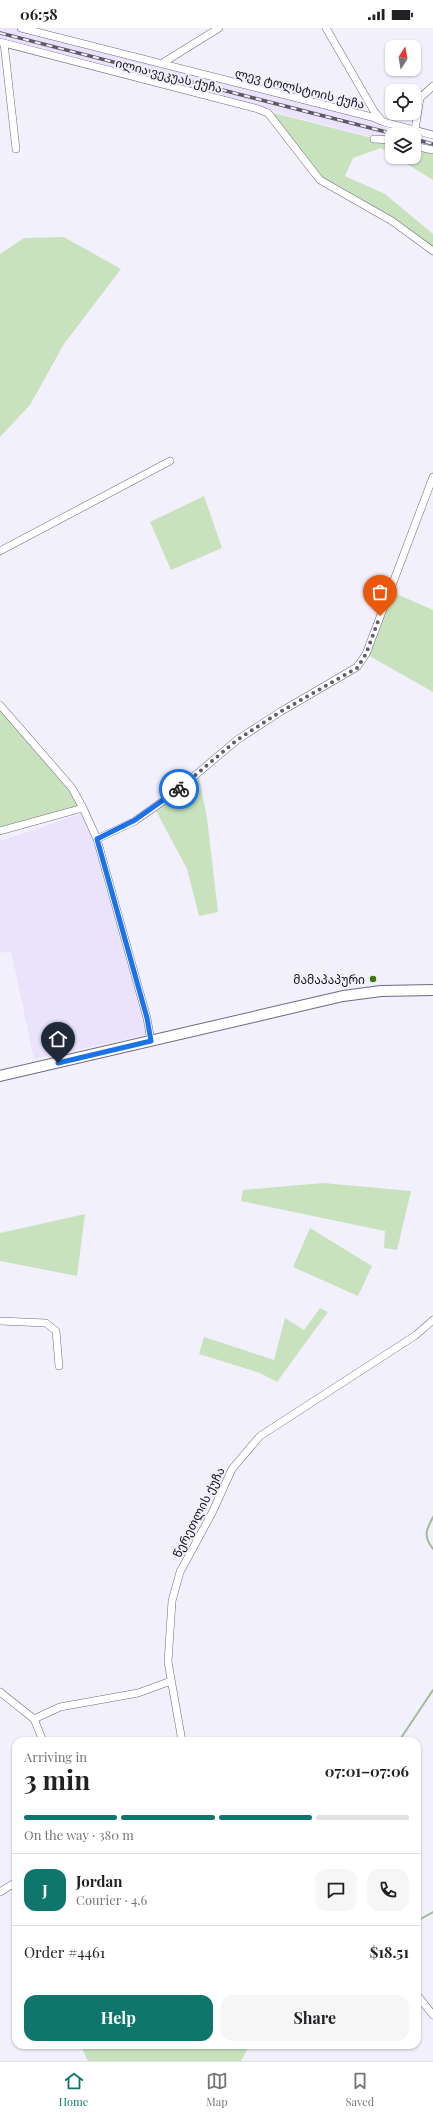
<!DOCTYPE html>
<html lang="en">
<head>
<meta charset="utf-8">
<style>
  body { margin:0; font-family:"Playfair Display","Noto Sans Georgian",serif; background:#f6f6f6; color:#202124; height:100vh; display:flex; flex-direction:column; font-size:15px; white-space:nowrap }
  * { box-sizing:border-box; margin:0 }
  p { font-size:13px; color:#757577 }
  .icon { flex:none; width:22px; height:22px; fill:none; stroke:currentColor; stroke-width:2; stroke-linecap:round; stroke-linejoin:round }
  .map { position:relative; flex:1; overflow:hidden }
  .panel { position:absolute; left:12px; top:1709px; width:409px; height:312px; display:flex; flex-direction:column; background:#fff; border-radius:12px; box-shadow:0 1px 3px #0004 }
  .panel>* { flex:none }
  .needle { width:26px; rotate:11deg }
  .buttons { position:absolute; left:385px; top:12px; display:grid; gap:8px }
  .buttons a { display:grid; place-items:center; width:36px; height:36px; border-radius:8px; background:#fff; box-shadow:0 1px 3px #0004; font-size:20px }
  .pin { position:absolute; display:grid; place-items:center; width:34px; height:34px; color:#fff; margin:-41px -17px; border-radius:50% 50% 50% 0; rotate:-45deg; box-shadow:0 0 4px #0007 }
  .pin .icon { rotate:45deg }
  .courier { position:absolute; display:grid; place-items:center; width:40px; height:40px; margin:-20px; border:3px solid #1a73e8; border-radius:50%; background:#fff; color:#222; box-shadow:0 1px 5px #0007 }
  .head em { font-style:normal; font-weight:700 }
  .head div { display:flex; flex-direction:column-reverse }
  .head { display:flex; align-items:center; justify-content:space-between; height:68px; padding:0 12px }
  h1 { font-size:26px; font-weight:700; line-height:30px }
  .bar { display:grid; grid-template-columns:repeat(4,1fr); gap:6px 4px; align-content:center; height:48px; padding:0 12px }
  .bar i { height:5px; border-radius:3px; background:#e0e0e0 }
  .bar .current { background:#0f766e }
  .bar p { grid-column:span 4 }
  .line { display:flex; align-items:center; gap:10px; padding:0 12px; border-top:1px solid #e0e0e0 }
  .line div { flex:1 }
  .round { display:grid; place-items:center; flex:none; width:42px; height:42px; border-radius:12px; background:#f6f6f6 }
  .cta { display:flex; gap:8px; margin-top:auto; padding:8px 12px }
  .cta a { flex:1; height:46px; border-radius:12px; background:#0f766e; color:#fff; font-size:16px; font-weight:700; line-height:46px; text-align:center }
  .cta a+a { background:#f6f6f6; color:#202124 }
  .status { display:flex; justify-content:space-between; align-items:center; height:28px; padding:0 20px; background:#fff; direction:ltr }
  .status svg { height:11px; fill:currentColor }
  .tab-bar { display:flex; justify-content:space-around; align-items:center; height:56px; border-top:1px solid #e0e0e0; background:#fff; font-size:11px; color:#757577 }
  .tab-bar a { display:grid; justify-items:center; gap:2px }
  .tab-bar .current { color:#0f766e }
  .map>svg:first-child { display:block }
  .built { fill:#eae3fb }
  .green { fill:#c9e2be }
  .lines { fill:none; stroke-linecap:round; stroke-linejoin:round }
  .stream { stroke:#a2bb97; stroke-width:2 }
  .minor-casing { stroke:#706884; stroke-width:8 }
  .secondary-casing { stroke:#706884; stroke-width:12 }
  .minor { stroke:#fff; stroke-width:7 }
  .secondary { stroke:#fff; stroke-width:10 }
  .rail-casing { stroke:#5d5a65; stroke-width:3.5 }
  .rail { stroke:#f3f0fd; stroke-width:2; stroke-dasharray:6; stroke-linecap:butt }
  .done { stroke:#615e69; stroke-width:4; stroke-dasharray:0 7.2 }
  .route { stroke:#1a73e8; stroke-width:5 }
  .poi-dot { fill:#3d7912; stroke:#f3f0fd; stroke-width:1.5 }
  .labels { text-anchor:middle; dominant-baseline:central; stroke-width:4; stroke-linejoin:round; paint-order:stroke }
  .street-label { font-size:12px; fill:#130f1a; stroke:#f3f0fd }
  .poi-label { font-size:12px; fill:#130f1a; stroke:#f3f0fd; text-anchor:end }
</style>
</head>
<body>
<div class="status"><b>06:58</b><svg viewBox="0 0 49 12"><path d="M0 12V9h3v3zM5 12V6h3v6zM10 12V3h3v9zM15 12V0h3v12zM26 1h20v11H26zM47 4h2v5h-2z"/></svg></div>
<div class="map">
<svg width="433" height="2033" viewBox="0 0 433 2033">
  <rect width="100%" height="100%" fill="#f3f0fd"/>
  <path class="built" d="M0,0h21l363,94 8,20 -392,-100z
    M81,786l13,25 49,176 3,20 -112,24 -23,-108 -11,2v-112z"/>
  <path class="green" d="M258,81l134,34v12l-11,-7 -28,10 -8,18 40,18 48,40v17l-27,-21 -86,-50 -46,-61z
    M414,121l19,5v26l-37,-23h18z
    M64,209l57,32 -57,75 -34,61 -30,32v-183l24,-16z
    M204,468l18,52 -51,22 -21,-48z
    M390,563l43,19v82l-67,-38z
    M0,677l72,83 11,20 -83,23z
    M198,745l9,45 11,94 -19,4 -12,-47 -33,-62z
    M323,1155l88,8 -14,59 -13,-2 1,-17 -144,-30 2,-11z
    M85,1186l-8,62 -77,-15v-28z
    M310,1200l62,38 -14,30 -65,-29z
    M320,1280l8,4 -51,70 -17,-9 -61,-19 5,-17 70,23 11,-42 19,12z
    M80,2017h170l-9,16h-153z"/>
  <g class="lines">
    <path class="stream" d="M433,1489c-7,13 -10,19 0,32
      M399,1713l34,-51
      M417,1893l16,-9"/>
    <defs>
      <path id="minor" d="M21,0l351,89 12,5 49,13
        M326,0l48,83 8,10
        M0,14l258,67 10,4 52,67 72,41 41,30
        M4,15l12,106
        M161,36l58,-36
        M415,102l5,-32 13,-12
        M374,111l18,1
        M414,118l19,4
        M0,523l170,-90
        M0,677l72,83 11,20 14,31 50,179 4,23
        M0,803l83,-23
        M97,811l38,-18 38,-27 64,-54 43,-28 77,-45 9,-13 67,-177
        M0,1293l46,2 10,8 3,35
        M0,1664l34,27 9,22
        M34,1691l26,-12 78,-14 33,-12
        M182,1713l-14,-79 4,-61 8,-29 32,-59 20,-44 28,-33 156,-101 17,-15
        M0,1864l16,-10
        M417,1967l16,20"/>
      <path id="secondary" d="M0,1048l343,-80 38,-5 52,-1"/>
    </defs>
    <use href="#minor" class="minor-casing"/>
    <use href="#secondary" class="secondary-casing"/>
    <use href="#minor" class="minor"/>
    <use href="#secondary" class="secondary"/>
    <defs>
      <path id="rail" d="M0,5l398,102
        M414,111l19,5"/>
    </defs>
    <use href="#rail" class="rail-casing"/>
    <use href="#rail" class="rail"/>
  </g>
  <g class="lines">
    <path class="done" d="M179,761l58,-49 43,-28 77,-44 9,-14 14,-38"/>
    <path class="route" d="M58,1035l93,-22 -4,-23 -50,-179 38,-19 44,-31"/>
  </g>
  <circle class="poi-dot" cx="373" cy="951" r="4"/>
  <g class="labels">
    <g class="street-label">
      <text transform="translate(169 47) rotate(14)">ილია ვეკუას ქუჩა</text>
      <text transform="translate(300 60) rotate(14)">ლევ ტოლსტოის ქუჩა</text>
      <text transform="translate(198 1484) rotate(-63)">წერეთლის ქუჩა</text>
    </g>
    <g class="poi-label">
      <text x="365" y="951">მამაპაპური</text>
    </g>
  </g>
</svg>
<div class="buttons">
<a><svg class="needle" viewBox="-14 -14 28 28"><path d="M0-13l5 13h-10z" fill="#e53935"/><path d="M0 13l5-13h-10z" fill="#757577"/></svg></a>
<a><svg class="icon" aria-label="locate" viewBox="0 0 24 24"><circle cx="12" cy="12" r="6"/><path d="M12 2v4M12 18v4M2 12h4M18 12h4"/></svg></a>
<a><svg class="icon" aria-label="layers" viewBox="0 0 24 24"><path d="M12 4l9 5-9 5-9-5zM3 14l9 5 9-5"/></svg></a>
</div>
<div class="pin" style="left:380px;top:588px;background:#ea580c"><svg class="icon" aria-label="bag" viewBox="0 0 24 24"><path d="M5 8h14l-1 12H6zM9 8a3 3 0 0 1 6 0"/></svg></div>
<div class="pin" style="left:58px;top:1035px;background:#1f2937"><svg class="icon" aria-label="home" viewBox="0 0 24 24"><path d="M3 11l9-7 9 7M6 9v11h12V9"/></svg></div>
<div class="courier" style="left:179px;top:761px"><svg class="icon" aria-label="bike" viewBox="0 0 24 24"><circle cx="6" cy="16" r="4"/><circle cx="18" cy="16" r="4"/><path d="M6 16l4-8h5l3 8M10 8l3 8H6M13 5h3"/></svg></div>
<section class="panel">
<div class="head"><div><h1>3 min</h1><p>Arriving in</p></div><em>07:01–07:06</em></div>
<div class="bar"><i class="current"></i><i class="current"></i><i class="current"></i><i></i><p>On the way · 380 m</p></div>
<div class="line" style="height:72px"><b class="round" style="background:#0f766e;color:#fff">J</b><div><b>Jordan</b><p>Courier · 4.6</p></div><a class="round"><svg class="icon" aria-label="chat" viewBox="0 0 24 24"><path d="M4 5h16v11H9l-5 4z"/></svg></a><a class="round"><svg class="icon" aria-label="phone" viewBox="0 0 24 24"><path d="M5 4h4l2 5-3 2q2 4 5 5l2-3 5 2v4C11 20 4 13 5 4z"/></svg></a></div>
<div class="line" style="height:52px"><div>Order #4461</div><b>$18.51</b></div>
<div class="cta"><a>Help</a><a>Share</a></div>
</section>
</div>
<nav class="tab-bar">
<a class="current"><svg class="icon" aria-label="home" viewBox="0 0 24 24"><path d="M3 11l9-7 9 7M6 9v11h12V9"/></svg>Home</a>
<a><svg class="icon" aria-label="map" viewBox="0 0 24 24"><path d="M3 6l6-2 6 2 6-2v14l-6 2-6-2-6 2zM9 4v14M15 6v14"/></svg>Map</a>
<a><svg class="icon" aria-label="saved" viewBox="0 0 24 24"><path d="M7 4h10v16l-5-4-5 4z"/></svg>Saved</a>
</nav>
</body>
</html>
